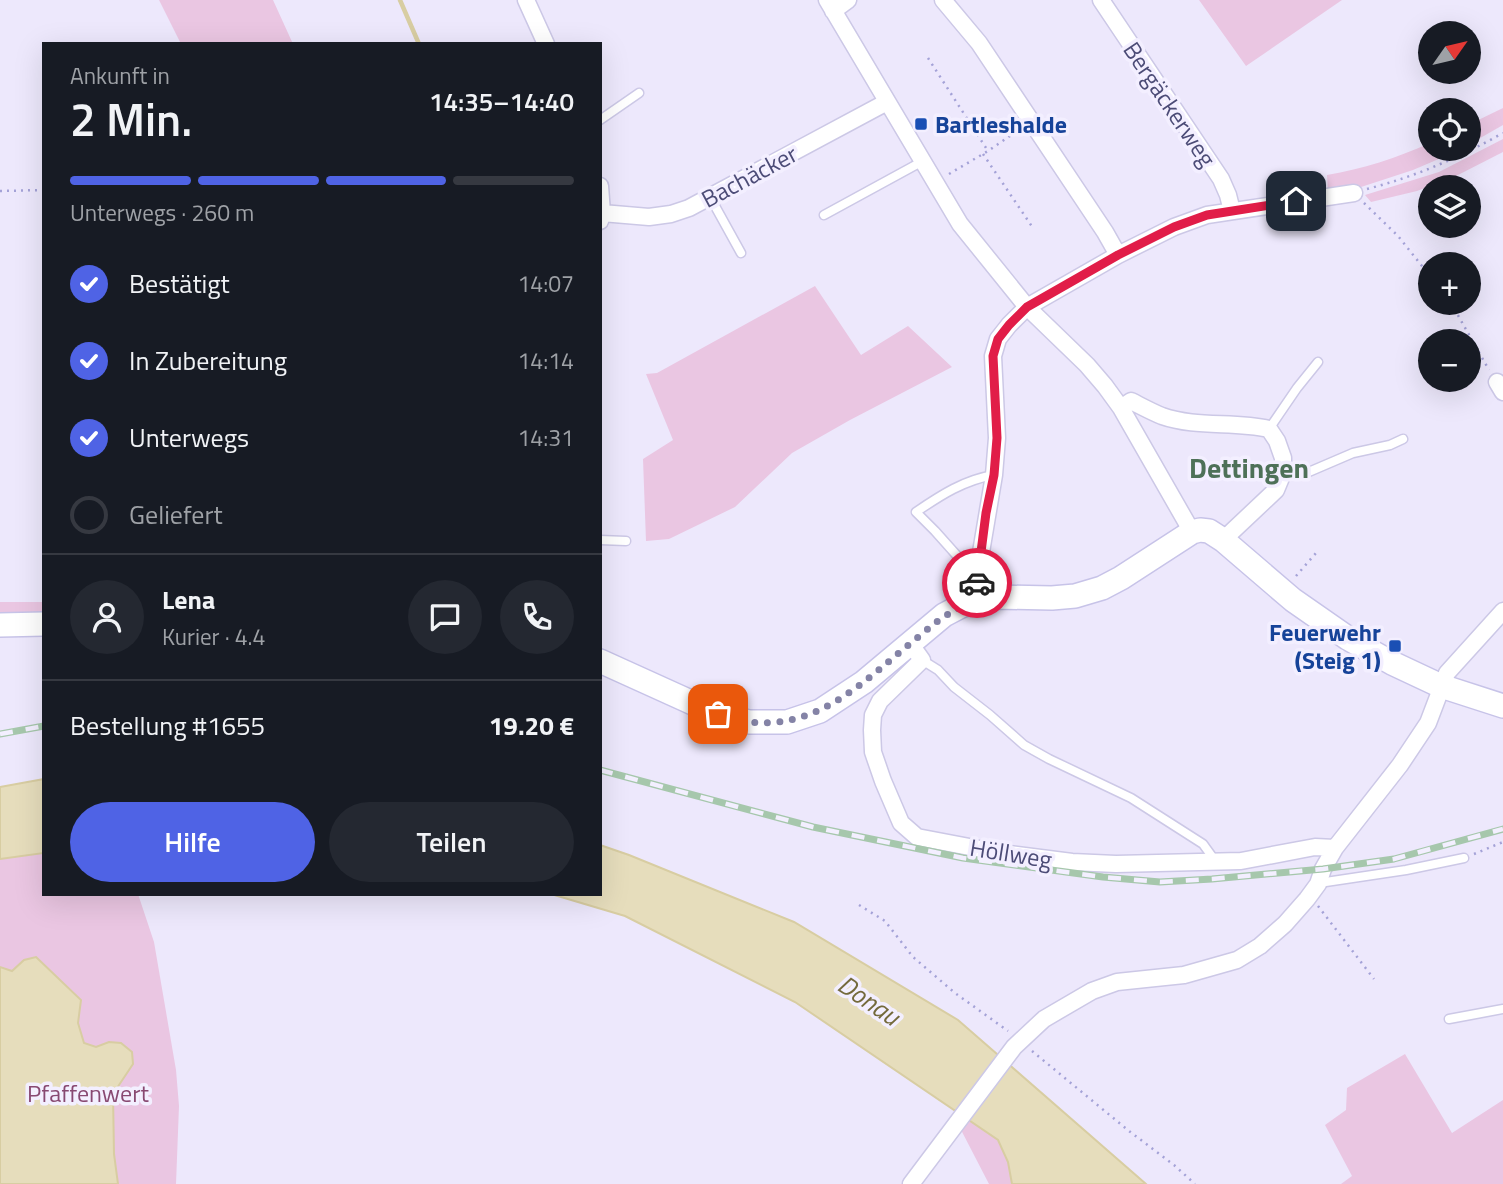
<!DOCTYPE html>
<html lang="de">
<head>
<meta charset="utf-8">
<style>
  body { margin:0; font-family:"Titillium Web",sans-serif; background:#242831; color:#f1f3f6; height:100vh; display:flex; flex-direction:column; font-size:26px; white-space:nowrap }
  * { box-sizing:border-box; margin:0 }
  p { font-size:23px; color:#9ea1a6 }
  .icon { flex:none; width:38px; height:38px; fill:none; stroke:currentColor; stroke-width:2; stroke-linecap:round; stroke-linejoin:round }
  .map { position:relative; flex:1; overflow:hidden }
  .panel { position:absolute; left:42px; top:42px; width:560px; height:854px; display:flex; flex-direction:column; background:#171b24; border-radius:0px; box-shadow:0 7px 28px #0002 }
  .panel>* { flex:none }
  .needle { width:46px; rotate:56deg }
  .buttons { position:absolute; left:1418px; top:21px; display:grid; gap:14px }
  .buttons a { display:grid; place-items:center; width:63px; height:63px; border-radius:50%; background:#171b24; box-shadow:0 7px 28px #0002; font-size:35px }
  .pin { position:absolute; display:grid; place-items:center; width:60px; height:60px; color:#fff; margin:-30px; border-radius:14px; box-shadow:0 4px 10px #0006 }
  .courier { position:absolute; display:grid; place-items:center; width:70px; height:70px; margin:-35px; border:5px solid #e11d48; border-radius:50%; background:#fff; color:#222; box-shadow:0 2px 9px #0007 }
  .summary em { font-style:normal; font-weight:600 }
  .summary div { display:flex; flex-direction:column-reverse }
  .summary { display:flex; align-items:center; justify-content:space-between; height:119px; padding:0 28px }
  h1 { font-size:46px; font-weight:600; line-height:52px }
  .bar { display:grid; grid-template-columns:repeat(4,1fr); gap:10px 7px; align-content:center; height:84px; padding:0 28px }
  .bar i { height:9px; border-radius:5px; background:#363941 }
  .bar .on { background:#4f63e5 }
  .bar p { grid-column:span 4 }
  .line { display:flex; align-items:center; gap:18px; padding:0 28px; border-top:2px solid #363941 }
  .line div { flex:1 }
  .round { display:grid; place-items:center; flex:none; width:74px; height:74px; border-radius:37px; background:#242831 }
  ol { padding:0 28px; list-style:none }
  li { display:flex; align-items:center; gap:21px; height:77px }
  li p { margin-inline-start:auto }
  li .icon { padding:7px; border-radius:50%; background:#4f63e5; color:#fff; stroke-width:4 }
  li:last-child { color:#9ea1a6 }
  li i { width:38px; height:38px; border:4px solid #363941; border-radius:50% }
  .primary-button { display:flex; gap:14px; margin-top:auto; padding:14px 28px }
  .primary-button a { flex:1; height:80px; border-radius:42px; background:#4f63e5; color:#fff; font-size:28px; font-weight:600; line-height:80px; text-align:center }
  .primary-button a+a { background:#242831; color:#f1f3f6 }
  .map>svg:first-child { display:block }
  .green { fill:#eac6e2 }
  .water { fill:#e6ddbc; stroke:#d8cda2; stroke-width:2 }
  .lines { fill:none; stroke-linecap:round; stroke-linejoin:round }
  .stream { stroke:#d8cda2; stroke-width:4.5 }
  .lane-casing { stroke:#ccc8e6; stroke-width:11 }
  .street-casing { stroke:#ccc8e6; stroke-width:19 }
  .secondary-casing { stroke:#c7c3e8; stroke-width:26 }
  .path { stroke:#a4a2d7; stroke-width:2.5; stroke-dasharray:2 5; stroke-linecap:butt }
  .lane { stroke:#fff; stroke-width:8 }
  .street { stroke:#fff; stroke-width:16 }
  .secondary { stroke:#fff; stroke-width:23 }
  .rail-casing { stroke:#a6c7ac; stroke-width:7 }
  .rail { stroke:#f3efff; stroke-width:4.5; stroke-dasharray:13; stroke-linecap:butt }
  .done { stroke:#8483a6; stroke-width:7; stroke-dasharray:0 12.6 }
  .route { stroke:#e11d48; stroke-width:9 }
  .transit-dot { fill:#1a4fb4; stroke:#f3efff; stroke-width:2.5 }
  .labels { text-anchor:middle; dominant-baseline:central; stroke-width:7; stroke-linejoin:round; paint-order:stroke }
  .street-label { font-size:24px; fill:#4c4c77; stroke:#f3efff }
  .transit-label { font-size:24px; font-weight:bold; fill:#164399; stroke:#f3efff; text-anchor:start }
  .park-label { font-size:24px; fill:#884972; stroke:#f3efff }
  .water-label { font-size:26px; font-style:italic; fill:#746a3c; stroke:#f3efff }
  .quarter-label { font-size:28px; font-weight:bold; fill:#4e7158; stroke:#f3efff }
</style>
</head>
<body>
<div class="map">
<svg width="1503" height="1184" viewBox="0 0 1503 1184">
  <rect width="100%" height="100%" fill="#ede8fc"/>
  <path class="green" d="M159,0h114l20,44h-112z
    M1199,0h143l-96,66z
    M1503,108v17l-35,20v-20z
    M1503,139v13l-47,24 -39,15 -46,11 -6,-7 74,-23z
    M1430,143v6h32l-49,21 -55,18 -30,3 -1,-16c36,-6 69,-17 103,-32z
    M815,286l46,69 47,-29 44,41 -102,53 -58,33 -57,54 -66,32 -23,2 -3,-82 30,-19 -27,-66 11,-1z
    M0,602h44v15h-44z
    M44,853v41h94l16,48 22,128 3,36 -3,78h-176v-325z
    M1405,1054l47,79 51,-33v84h-162l11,-8 -27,-51 21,-15 1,-22z
    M964,1117l34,23 10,22 4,22h-23l-30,-58z"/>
  <path class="water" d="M44,779v74l-44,6v-72z
    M600,845l29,10 165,67 164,98 188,164h-134l-4,-22 -10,-22 -203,-138 -170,-86 -74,-22h49z
    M36,957l45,43 -3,23 6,20 12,4 13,-5 12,1 11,9 1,12 -20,30 1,60 4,30h-118v-217l12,4 12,-11z"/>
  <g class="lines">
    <path class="stream" d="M400,0l19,44"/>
    <defs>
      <path id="lane" d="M600,120l39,-27
        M710,197l31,56
        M824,215l99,-54
        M1269,429l28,-41 21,-26
        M1283,473l21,1 49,-21 37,-8 13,-6
        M600,540l26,1
        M978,570l-18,-11 -25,-28 -19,-19c25,-17 48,-32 78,-37
        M922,660l16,10 16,17 36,28 34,30 25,14 82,39 72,46 13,18
        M1319,883l87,-13 58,-12
        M1449,1019l54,-10"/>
      <path id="street" d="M526,0l20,44
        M827,0l133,224 67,83 60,58 18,21 16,22 71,124
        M943,0l36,43 126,189 13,23
        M1101,0l120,179 7,16 4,16
        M833,11l15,-11
        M600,186l2,27 -2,8
        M602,213l47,4 22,-3 18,-6 198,-106
        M1497,382l6,10
        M1121,408l10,-7c10,5 21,11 31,15 34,12 72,5 107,13l8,12 6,17v15l-7,17 -53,50
        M981,600l-5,-15 2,-15 16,-95 3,-37 -4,-82 5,-17 11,-14 18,-18 91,-52 56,-28 33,-12 147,-22
        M910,643l12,17 -42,41 -7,14 -1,15 1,22 10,29 18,42 16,14 84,16 71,9 44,2 125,-3 74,-14 20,1
        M911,1184l103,-137 30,-28 48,-28 25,-9 67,-7 53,-15 23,-14 25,-22 22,-25 11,-15 5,-15 12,-21 65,-83 28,-42 19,-50 56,-62"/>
      <path id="secondary" d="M0,625l44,-1
        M600,661l117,53 32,8h38l33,-11 44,-29 80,-67 19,-10 33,-8 56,1 23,-2 27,-8 19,-10 71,-46 8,-2 9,1 14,9 70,60 56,39 43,24 49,23 62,20"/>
    </defs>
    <use href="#lane" class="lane-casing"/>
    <use href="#street" class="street-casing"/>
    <use href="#secondary" class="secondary-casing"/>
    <path class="path" d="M928,58l60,93
      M983,154l50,74
      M949,174l39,-23 32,-22
      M1367,189c50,-13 91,-31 136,-56
      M0,191l44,-1
      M1364,203l34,33 32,40
      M1451,303l38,67
      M1296,576l20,-23
      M1474,854l29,-12
      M859,905l26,16 28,36 42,36 53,38
      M1318,906l56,73
      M1032,1051l97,80 45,34 21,19"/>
    <use href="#lane" class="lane"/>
    <use href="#street" class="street"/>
    <use href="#secondary" class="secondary"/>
    <defs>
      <path id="rail" d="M0,734l44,-8
        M600,770l213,57 150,31 140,19 57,5 52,-3 111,-10 71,-10 109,-30"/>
    </defs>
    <use href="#rail" class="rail-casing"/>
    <use href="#rail" class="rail"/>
  </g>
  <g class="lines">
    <path class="done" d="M718,714c10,3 20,7 31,8 71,8 117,-43 168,-84 21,-18 36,-30 64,-38l-4,-17"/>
    <path class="route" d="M977,583l9,-70 8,-38 3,-37 -4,-82 5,-17 11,-14 18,-18 91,-52 56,-28 33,-12 89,-14"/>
  </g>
  <g class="transit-dot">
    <rect x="914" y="117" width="14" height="14" rx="3.5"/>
    <rect x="1388" y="639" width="14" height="14" rx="3.5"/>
  </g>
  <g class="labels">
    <g class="street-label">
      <text transform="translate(1170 104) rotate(56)">Bergäckerweg</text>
      <text transform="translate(749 176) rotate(-28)">Bachäcker</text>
      <text transform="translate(1011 853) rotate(9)">Höllweg</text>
    </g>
    <g class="transit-label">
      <text x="935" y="124">Bartleshalde</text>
      <text x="1381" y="632" text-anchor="end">Feuerwehr<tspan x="1381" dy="28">(Steig 1)</tspan></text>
    </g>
    <g class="park-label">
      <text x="88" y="1093">Pfaffenwert</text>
    </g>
    <g class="water-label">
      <text transform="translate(869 1000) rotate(34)">Donau</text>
    </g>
    <g class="quarter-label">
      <text x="1249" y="467">Dettingen</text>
    </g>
  </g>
</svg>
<div class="buttons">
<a><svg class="needle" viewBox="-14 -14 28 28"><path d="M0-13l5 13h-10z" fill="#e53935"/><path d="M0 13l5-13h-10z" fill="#9ea1a6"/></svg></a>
<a><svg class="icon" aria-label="locate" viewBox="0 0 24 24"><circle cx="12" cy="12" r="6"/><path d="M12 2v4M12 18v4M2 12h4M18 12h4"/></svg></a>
<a><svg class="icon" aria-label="layers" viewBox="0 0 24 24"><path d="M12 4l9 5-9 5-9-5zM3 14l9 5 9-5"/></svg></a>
<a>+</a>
<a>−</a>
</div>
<div class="pin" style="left:718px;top:714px;background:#ea580c"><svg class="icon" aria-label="bag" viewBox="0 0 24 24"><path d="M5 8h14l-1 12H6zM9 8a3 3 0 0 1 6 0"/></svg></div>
<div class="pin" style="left:1296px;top:201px;background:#1f2937"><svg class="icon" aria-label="home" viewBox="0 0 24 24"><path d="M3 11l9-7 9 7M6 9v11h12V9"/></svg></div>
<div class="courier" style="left:977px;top:583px"><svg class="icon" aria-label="car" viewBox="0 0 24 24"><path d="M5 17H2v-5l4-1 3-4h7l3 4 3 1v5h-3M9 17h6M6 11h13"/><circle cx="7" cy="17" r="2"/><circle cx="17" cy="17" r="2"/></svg></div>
<section class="panel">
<div class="summary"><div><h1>2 Min.</h1><p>Ankunft in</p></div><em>14:35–14:40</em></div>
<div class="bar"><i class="on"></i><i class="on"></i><i class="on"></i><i></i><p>Unterwegs · 260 m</p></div>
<ol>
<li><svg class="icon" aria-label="check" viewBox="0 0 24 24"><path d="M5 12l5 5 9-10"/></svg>Bestätigt<p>14:07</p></li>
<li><svg class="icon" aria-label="check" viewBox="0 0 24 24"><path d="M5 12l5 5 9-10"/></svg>In Zubereitung<p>14:14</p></li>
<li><svg class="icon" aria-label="check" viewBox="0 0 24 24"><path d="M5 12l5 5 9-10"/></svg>Unterwegs<p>14:31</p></li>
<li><i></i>Geliefert</li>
</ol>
<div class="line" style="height:126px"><a class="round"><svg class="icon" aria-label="person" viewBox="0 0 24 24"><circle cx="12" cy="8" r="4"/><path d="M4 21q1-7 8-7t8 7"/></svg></a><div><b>Lena</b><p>Kurier · 4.4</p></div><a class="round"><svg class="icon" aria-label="chat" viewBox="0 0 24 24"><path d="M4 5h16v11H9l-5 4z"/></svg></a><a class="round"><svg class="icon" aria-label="phone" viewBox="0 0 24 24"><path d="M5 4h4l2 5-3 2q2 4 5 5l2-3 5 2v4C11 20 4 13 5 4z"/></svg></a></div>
<div class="line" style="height:91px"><div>Bestellung #1655</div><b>19.20 €</b></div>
<div class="primary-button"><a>Hilfe</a><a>Teilen</a></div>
</section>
</div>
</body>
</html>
